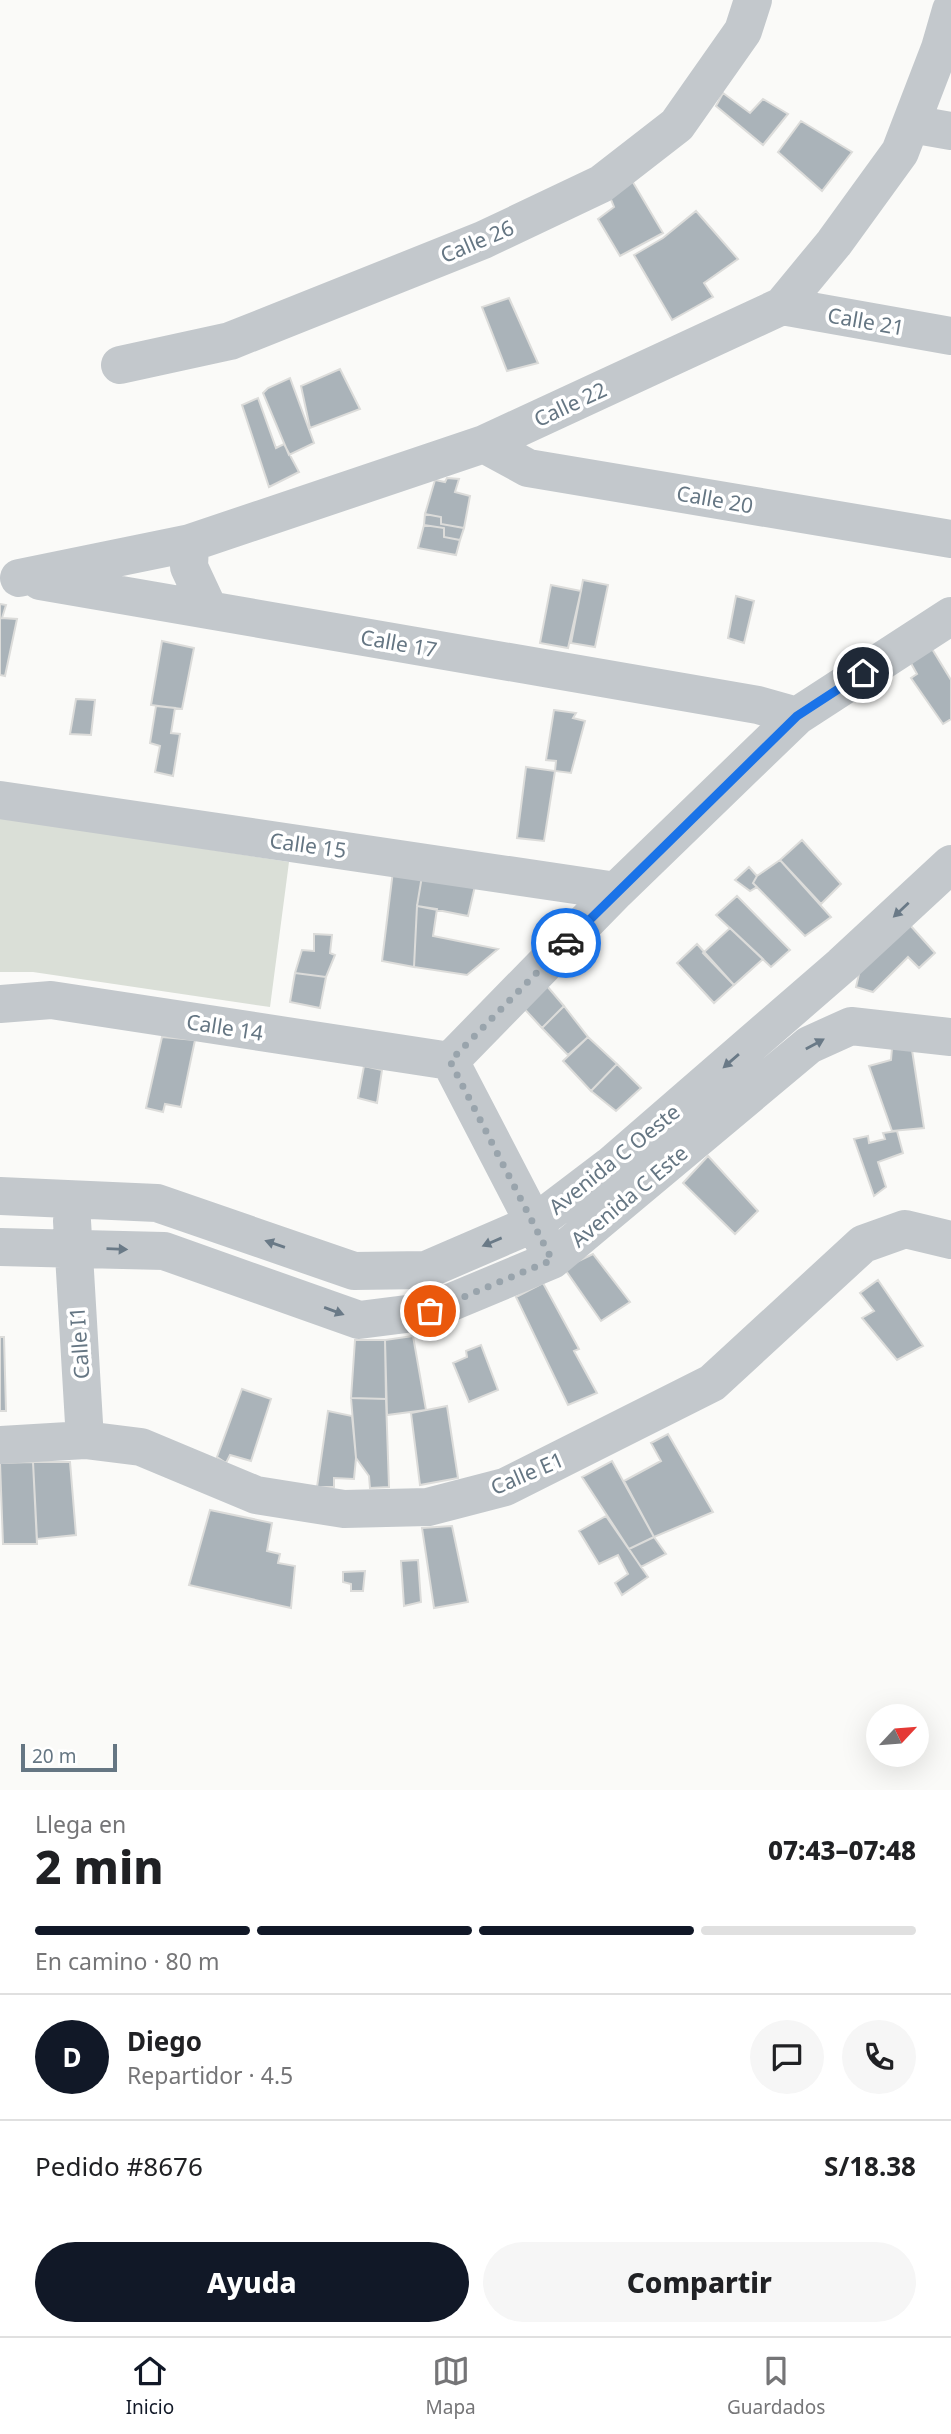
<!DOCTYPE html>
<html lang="es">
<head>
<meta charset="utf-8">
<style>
  body { margin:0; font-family:"Noto Sans",sans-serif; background:#f6f6f6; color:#202124; height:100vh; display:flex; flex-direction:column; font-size:26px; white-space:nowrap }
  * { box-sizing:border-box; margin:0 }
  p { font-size:23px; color:#757577 }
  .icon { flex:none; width:38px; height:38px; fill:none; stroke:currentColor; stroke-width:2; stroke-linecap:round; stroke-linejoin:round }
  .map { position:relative; height:1790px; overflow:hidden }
  .sheet { display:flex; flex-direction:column; background:#fff; flex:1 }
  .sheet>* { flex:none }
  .needle { width:46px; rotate:64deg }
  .fabs { position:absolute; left:866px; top:1704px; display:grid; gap:14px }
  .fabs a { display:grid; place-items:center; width:63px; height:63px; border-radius:50%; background:#fff; box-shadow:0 7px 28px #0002; font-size:35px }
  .scale { position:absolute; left:21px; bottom:18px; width:96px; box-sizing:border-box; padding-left:7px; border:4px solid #657683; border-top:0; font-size:19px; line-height:24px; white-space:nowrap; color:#657683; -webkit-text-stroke:5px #fff; paint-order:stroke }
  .pin { position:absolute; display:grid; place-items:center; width:60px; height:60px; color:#fff; margin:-30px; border:4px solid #fff; border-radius:50%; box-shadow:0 2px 7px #0007 }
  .courier { position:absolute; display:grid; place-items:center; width:70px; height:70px; margin:-35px; border:5px solid #1a73e8; border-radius:50%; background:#fff; color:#222; box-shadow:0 2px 9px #0007 }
  .headline em { font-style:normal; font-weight:800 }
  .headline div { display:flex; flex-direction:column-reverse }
  .headline { display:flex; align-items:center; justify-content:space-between; height:119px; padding:0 35px }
  h1 { font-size:46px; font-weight:800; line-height:52px }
  .bar { display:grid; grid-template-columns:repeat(4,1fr); gap:10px 7px; align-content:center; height:84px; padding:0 35px }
  .bar i { height:9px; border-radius:5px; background:#e0e0e0 }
  .bar .on { background:#111827 }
  .bar p { grid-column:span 4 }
  .line { display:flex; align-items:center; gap:18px; padding:0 35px; border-top:2px solid #e0e0e0 }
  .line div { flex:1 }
  .round { display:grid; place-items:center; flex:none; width:74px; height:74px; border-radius:37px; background:#f6f6f6 }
  .button { display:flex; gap:14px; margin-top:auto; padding:14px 35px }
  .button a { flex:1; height:80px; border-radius:42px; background:#111827; color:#fff; font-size:28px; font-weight:800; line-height:80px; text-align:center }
  .button a+a { background:#f6f6f6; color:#202124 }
  .menu { display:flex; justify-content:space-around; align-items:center; height:98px; border-top:2px solid #e0e0e0; background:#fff; font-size:19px; color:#757577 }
  .menu a { display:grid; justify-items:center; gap:4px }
  .menu .on { color:#111827 }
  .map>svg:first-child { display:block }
  .green { fill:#dadfd7 }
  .building { fill:#aab3b9; stroke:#dcdcda; stroke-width:2 }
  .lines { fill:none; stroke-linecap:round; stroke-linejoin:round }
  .minor { stroke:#c3c8cc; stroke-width:38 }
  .oneway { fill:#6a7a87 }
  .done { stroke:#99a4ac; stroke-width:7; stroke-dasharray:0 12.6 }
  .route { stroke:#1a73e8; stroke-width:9 }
  .labels { text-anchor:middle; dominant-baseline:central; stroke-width:7; stroke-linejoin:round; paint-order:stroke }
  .street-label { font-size:21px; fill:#657683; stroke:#fff }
</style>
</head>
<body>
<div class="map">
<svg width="951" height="1790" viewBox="0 0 951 1790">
  <rect width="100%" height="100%" fill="#fafaf8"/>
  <path class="green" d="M0,817l289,45 -19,145 -237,-35h-33z"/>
  <path class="building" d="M723,93l27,20 13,-14 25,15 -25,31 -47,-39z
    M801,121l51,31 -30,39 -44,-39z
    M631,179l32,54 -43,23 -22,-37 16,-12 -6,-15z
    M696,211l42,48 -34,24 9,14 -41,23 -38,-65 29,-17z
    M509,298l29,65 -31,8 -25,-64z
    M340,369l20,40 -50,19 -9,-42z
    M290,378l24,65 -25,12 -26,-62 5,-5z
    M258,398l18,50 8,-4 15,28 -30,15 -27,-82z
    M447,478l12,1 -4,13 15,4 -6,32 -23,-4v-7l-16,-3 10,-34 10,2z
    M425,514l16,3v7l23,4 -4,12 -16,-3v-9l-20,-3z
    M424,525l20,3v9l16,3 -4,15 -38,-7z
    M583,580l25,5 -13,62 -24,-4z
    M551,585l30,6 -13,57 -28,-5z
    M736,596l18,5 -10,42 -16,-5z
    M0,604l6,1 -4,13 15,1 -12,57 -5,-1z
    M162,641l32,7 -12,61 -31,-4z
    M929,644l22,36v39l-8,5 -32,-46 6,-4 -9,-16z
    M76,699l19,1 -4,35 -21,-1z
    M156,706l19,2 -4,25 9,1 -7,42 -18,-4 5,-26 -10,-3z
    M554,710l22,3 -3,5 12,3 -14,52 -16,-2 1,-10 -10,-1z
    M526,767l29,4 -11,70 -27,-3z
    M802,840l39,44 -20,20 -41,-44z
    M780,860l51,57 -26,19 -52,-53 4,-7z
    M749,867l8,9 -4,7 4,4 -7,4 -15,-11z
    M393,871l29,5 -5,30 -3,61 -32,-6z
    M422,876l53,10 -7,30 -51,-10z
    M737,896l53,54 -19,17 -55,-52z
    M417,906l20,3 -4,27 65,13 -31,26 -53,-8z
    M910,925l25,28 -16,15 -11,-11 -35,35 -17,-5 5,-22z
    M730,928l33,31 -29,26 -31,-32z
    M314,934l18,1 -2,18 5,2 -9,22 -31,-4 7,-23 12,1z
    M697,944l37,41 -20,18 -37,-40z
    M295,973l31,4 -6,31 -30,-6z
    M541,979l23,27 -22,22 -23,-25z
    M564,1006l24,31 -20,18 -26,-27z
    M162,1037l33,3 -14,67 -16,-3 -2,8 -17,-4z
    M588,1037l29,27 -26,27 -28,-30z
    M892,1048l20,2 12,78 -32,3 -23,-65 22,-6z
    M617,1064l24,24 -25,23 -25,-20z
    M364,1066l18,4 -5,33 -19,-5z
    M897,1131l6,22 -25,9 8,25 -12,9 -20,-57 14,-3 1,7 16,-4 -2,-6z
    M708,1156l50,55 -23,23 -52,-51z
    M593,1254l37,48 -29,19 -37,-53z
    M878,1280l45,66 -26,14 -35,-42 12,-7 -14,-18z
    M543,1283l36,66 -5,2 23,42 -29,12 -52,-108z
    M413,1336l13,74 -39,5 -2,-75z
    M0,1337h4l2,74h-6z
    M355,1340h30l1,59 -35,-1z
    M481,1345l17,45 -29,12 -16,-39 14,-6 -1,-6z
    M242,1389l29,10 -20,62 -21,-6 -4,8 -9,-6z
    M351,1398l35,1 3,88 -19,1 -1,-12 -13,-18z
    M447,1406l11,72 -38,7 -9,-72z
    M328,1411l24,5 4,42 -2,21 -20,-1v9h-17z
    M668,1434l45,78 -59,25 -30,-56 37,-20 -10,-18z
    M612,1461l42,76 -25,12 -47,-72z
    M33,1462l4,82h-34l-3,-81z
    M33,1462h37l6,73 -39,4z
    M210,1510l62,13 -5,28 13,3 -2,9 17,3 -4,42 -102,-23z
    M606,1516l42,61 -26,18 -7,-12 13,-9 -10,-19 -19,9 -20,-33z
    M452,1526l16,76 -34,6 -12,-80z
    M654,1537l12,17 -25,13 -12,-18z
    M418,1560l3,42 -17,4 -3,-45z
    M365,1571l-2,20h-12v-7l-8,-2v-10z"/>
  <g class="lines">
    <path class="minor" d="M911,124l40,7
      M782,306l169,30
      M120,365l110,-24 253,-101 118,-56 76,-59 66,-94 10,-31
      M484,444l44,24 423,71
      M190,543l-1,24 20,43
      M19,578l171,-35 294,-99 298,-138 52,-63 66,-91 40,-104 11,-38
      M40,581l718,124 39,11
      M0,800l616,91
      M0,1004l51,-4 399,61
      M450,1061l166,-170 181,-175 154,-100
      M450,1061l96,185
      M0,1196l157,7 197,68 72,-1 109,-47 75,-57 232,-201 109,-101
      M72,1221l13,219
      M0,1247l164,4 195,69 71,-9 122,-51 257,-215 42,-19 100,11
      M0,1445l85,-5 56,7 115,48 88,14 84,-2 77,-20 207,-104 151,-139 42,-15 46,11"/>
  </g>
  <defs><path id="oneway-solid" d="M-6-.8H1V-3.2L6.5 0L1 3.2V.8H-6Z" transform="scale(1.75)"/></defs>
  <g class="oneway">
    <use href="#oneway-solid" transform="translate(901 910) rotate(137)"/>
    <use href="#oneway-solid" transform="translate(815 1044) rotate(-29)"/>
    <use href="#oneway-solid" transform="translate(731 1061) rotate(139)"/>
    <use href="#oneway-solid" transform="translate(492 1242) rotate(157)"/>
    <use href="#oneway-solid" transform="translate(275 1244) rotate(-161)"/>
    <use href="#oneway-solid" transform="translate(117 1249) rotate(2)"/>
    <use href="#oneway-solid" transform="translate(334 1311) rotate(20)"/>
  </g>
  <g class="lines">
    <path class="done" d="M430,1311l122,-51 -102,-199 116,-118"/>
    <path class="route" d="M566,943l231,-227 66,-43"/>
  </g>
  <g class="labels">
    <g class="street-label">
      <text transform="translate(477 241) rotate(-23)">Calle 26</text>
      <text transform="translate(866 321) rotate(10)">Calle 21</text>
      <text transform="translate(570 404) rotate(-25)">Calle 22</text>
      <text transform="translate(715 499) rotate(10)">Calle 20</text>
      <text transform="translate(399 643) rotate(10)">Calle 17</text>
      <text transform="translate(308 845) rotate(8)">Calle 15</text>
      <text transform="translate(225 1027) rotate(9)">Calle 14</text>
      <text transform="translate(614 1159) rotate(-39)">Avenida C Oeste</text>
      <text transform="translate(629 1196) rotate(-40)">Avenida C Este</text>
      <text transform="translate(79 1343) rotate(-94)">Calle I1</text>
      <text transform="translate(527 1473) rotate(-23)">Calle E1</text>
    </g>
  </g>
</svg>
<div class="fabs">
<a><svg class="needle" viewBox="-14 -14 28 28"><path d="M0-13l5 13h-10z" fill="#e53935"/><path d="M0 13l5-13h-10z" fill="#757577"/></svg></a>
</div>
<div class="scale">20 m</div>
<div class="pin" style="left:430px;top:1311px;background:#ea580c"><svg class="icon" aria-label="bag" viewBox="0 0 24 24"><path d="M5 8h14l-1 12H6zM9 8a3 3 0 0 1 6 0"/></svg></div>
<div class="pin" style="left:863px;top:673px;background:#1f2937"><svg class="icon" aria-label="home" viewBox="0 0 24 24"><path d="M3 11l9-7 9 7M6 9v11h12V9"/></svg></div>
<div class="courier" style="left:566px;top:943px"><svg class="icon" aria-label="car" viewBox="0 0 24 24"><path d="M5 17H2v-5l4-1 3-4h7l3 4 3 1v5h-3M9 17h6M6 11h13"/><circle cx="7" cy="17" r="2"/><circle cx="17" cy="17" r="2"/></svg></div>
</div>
<section class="sheet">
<div class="headline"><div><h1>2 min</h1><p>Llega en</p></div><em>07:43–07:48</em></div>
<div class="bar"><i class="on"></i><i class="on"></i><i class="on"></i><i></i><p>En camino · 80 m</p></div>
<div class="line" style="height:126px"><b class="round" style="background:#111827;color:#fff">D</b><div><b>Diego</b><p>Repartidor · 4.5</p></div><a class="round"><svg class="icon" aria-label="chat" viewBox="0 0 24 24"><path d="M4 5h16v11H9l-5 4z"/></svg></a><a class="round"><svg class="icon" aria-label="phone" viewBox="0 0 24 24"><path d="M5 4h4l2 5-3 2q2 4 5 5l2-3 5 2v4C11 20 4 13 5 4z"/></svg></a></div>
<div class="line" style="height:91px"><div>Pedido #8676</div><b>S/18.38</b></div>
<div class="button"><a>Ayuda</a><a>Compartir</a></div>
</section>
<nav class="menu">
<a class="on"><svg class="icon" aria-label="home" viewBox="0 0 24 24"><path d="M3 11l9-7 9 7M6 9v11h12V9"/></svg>Inicio</a>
<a><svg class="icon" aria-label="map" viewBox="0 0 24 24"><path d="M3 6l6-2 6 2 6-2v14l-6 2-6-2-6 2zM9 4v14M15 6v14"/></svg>Mapa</a>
<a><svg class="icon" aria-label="saved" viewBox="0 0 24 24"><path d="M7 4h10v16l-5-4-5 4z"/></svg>Guardados</a>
</nav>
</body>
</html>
